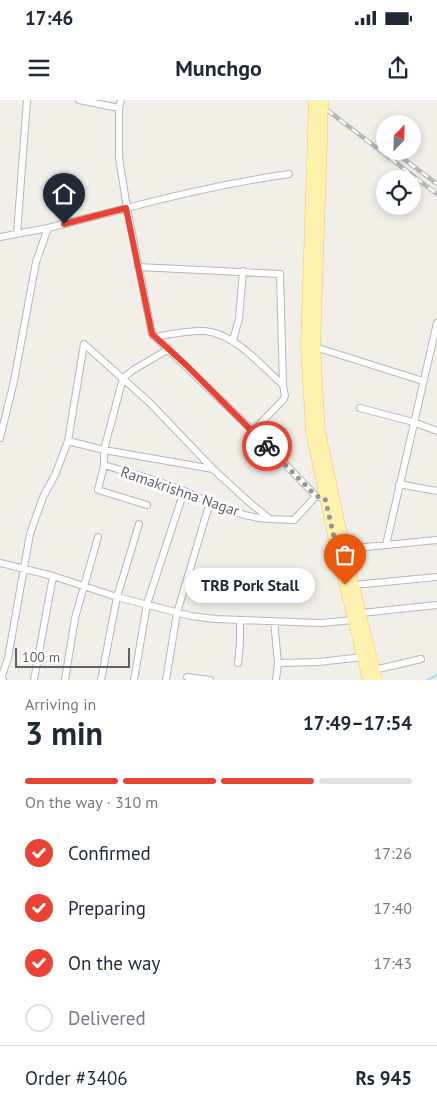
<!DOCTYPE html>
<html lang="en">
<head>
<meta charset="utf-8">
<style>
  body { margin:0; font-family:"PT Sans",sans-serif; background:#f2f2f3; color:#1f2937; height:100vh; display:flex; flex-direction:column; font-size:19px; white-space:nowrap }
  * { box-sizing:border-box; margin:0 }
  p { font-size:16px; color:#747a83 }
  .icon { flex:none; width:28px; height:28px; fill:none; stroke:currentColor; stroke-width:2; stroke-linecap:round; stroke-linejoin:round }
  .map { position:relative; height:580px; overflow:hidden }
  .details { display:flex; flex-direction:column; background:#fff; flex:1 }
  .details>* { flex:none }
  .needle { width:32px; rotate:22deg }
  .fabs { position:absolute; left:376px; top:15px; display:grid; gap:10px }
  .fabs a { display:grid; place-items:center; width:45px; height:45px; border-radius:50%; background:#fff; box-shadow:0 2px 8px #0003; font-size:25px }
  .scale { position:absolute; left:15px; bottom:12px; width:115px; box-sizing:border-box; padding-left:5px; border:2px solid #5f6368; border-top:0; font-size:14px; line-height:18px; white-space:nowrap; color:#5f6368; -webkit-text-stroke:4px #fff; paint-order:stroke }
  .pin { position:absolute; display:grid; place-items:center; width:42px; height:42px; color:#fff; margin:-51px -21px; border-radius:50% 50% 50% 0; rotate:-45deg; box-shadow:0 0 5px #0007 }
  .pin .icon { rotate:45deg }
  .courier { position:absolute; display:grid; place-items:center; width:50px; height:50px; margin:-25px; border:4px solid #ea4335; border-radius:50%; background:#fff; color:#222; box-shadow:0 1px 6px #0007 }
  .bubble { position:absolute; height:35px; border-radius:18px; background:#fff; box-shadow:0 2px 8px #0003; font-size:16px; font-weight:700; line-height:35px; text-align:center }
  .head em { font-style:normal; font-weight:700 }
  .head div { display:flex; flex-direction:column-reverse }
  .head { display:flex; align-items:center; justify-content:space-between; height:85px; padding:0 25px }
  h1 { font-size:32px; font-weight:700; line-height:38px }
  .bar { display:grid; grid-template-columns:repeat(4,1fr); gap:8px 5px; align-content:center; height:60px; padding:0 25px }
  .bar i { height:6px; border-radius:4px; background:#e0e1e3 }
  .bar .active { background:#ea4335 }
  .bar p { grid-column:span 4 }
  .line { display:flex; align-items:center; gap:12px; padding:0 25px; border-top:1px solid #e0e1e3 }
  .line div { flex:1 }
  ol { padding:0 25px; list-style:none }
  li { display:flex; align-items:center; gap:15px; height:55px }
  li p { margin-inline-start:auto }
  li .icon { padding:5px; border-radius:50%; background:#ea4335; color:#fff; stroke-width:4 }
  li:last-child { color:#747a83 }
  li i { width:28px; height:28px; border:2px solid #e0e1e3; border-radius:50% }
  .status { display:flex; justify-content:space-between; align-items:center; height:35px; padding:0 25px; background:#fff; direction:ltr }
  .status svg { height:14px; fill:currentColor }
  header { display:flex; justify-content:space-between; align-items:center; height:65px; padding:0 25px; background:#fff; font-size:22px; font-weight:700 }
  .map>svg:first-child { display:block }
  .lines { fill:none; stroke-linecap:round; stroke-linejoin:round }
  .stream { stroke:#aadaff; stroke-width:2.5 }
  .minor-casing { stroke:#b5b8bc; stroke-width:8 }
  .primary-casing { stroke:#f2c960; stroke-width:11 }
  .minor { stroke:#fff; stroke-width:6 }
  .primary { stroke:#fff2af; stroke-width:10 }
  .rail-casing { stroke:#b6b7b8; stroke-width:4.5 }
  .rail { stroke:#fff; stroke-width:2.5; stroke-dasharray:8; stroke-linecap:butt }
  .primary-bridge-casing { stroke:#f2c960; stroke-width:11; stroke-linecap:butt }
  .primary-bridge { stroke:#fff2af; stroke-width:10 }
  .done { stroke:#929495; stroke-width:5; stroke-dasharray:0 9 }
  .route { stroke:#ea4335; stroke-width:6 }
  .labels { text-anchor:middle; dominant-baseline:central; stroke-width:5; stroke-linejoin:round; paint-order:stroke }
  .street-label { font-size:15px; fill:#5f6368; stroke:#fff }
</style>
</head>
<body>
<div class="status"><b>17:46</b><svg viewBox="0 0 49 12"><path d="M0 12V9h3v3zM5 12V6h3v6zM10 12V3h3v9zM15 12V0h3v12zM26 1h20v11H26zM47 4h2v5h-2z"/></svg></div>
<header><svg class="icon" aria-label="menu" viewBox="0 0 24 24"><path d="M4 6h16M4 12h16M4 18h16"/></svg>Munchgo<svg class="icon" aria-label="share" viewBox="0 0 24 24"><path d="M12 15V3M7 8l5-5 5 5M5 13v7h14v-7"/></svg></header>
<div class="map">
<svg width="437" height="580" viewBox="0 0 437 580">
  <rect width="100%" height="100%" fill="#f1efe8"/>
  <g class="lines">
    <path class="stream" d="M427,580l10,-5"/>
    <defs>
      <path id="minor" d="M79,0l40,8v50l8,50c53,-14 107,-26 162,-34
        M119,8l2,-8
        M17,134l10,-134
        M0,137l48,-9 79,-20 25,126 101,97 63,65 4,1
        M138,167l142,7 3,111
        M155,237c16,-3 34,-7 50,-6 31,3 56,35 78,54l2,11 -2,4 -30,31
        M233,240l6,-21 4,-48
        M315,247l108,34
        M169,249l-36,21 -10,8 -19,72 109,19
        M360,308l53,14 24,9
        M0,338l14,-57 22,-119 12,-34
        M68,341l36,9v15c26,8 53,15 78,25 28,12 58,28 88,29
        M104,365l-6,25 49,15
        M399,384l38,7
        M386,445l51,-222
        M345,449l92,-9
        M0,463l53,13 64,21 74,19 24,3 78,3 28,1 32,-3
        M354,485l83,-8
        M361,513l76,-8
        M274,521l4,42
        M238,563l2,-19v-24
        M374,570l47,-11
        M187,577l23,3
        M3,580l-2,-1 7,-21 22,-124 13,-37 12,-22 13,-34 16,-97 66,59 64,67 36,33 20,16 24,1 22,-24
        M34,580l19,-104
        M65,580l10,-62 23,-81
        M101,580l16,-83 22,-73
        M134,580l13,-76 37,-113
        M166,580l11,-67 33,-111
        M276,580l2,-17 41,-1 43,-5"/>
      <path id="primary" d="M313,33l-7,214 5,84 25,119 32,130
        M322,38l-7,209 5,84 25,118 32,131"/>
    </defs>
    <use href="#minor" class="minor-casing"/>
    <use href="#primary" class="primary-casing"/>
    <use href="#minor" class="minor"/>
    <use href="#primary" class="primary"/>
    <defs>
      <path id="rail" d="M314,0l123,94
        M396,53l41,31"/>
    </defs>
    <use href="#rail" class="rail-casing"/>
    <use href="#rail" class="rail"/>
    <defs>
      <path id="primary-bridge" d="M313,33l1,-33
        M322,38l1,-38"/>
    </defs>
    <use href="#primary-bridge" class="primary-bridge-casing"/>
    <use href="#primary-bridge" class="primary-bridge"/>
  </g>
  <g class="lines">
    <path class="done" d="M267,346l49,50 9,2 20,87"/>
    <path class="route" d="M64,124l62,-16 26,126 34,31 81,81"/>
  </g>
  <g class="labels">
    <g class="street-label">
      <text transform="translate(180 391) rotate(19)">Ramakrishna Nagar</text>
    </g>
  </g>
</svg>
<div class="fabs">
<a><svg class="needle" viewBox="-14 -14 28 28"><path d="M0-13l5 13h-10z" fill="#e53935"/><path d="M0 13l5-13h-10z" fill="#747a83"/></svg></a>
<a><svg class="icon" aria-label="locate" viewBox="0 0 24 24"><circle cx="12" cy="12" r="6"/><path d="M12 2v4M12 18v4M2 12h4M18 12h4"/></svg></a>
</div>
<div class="scale">100 m</div>
<div class="pin" style="left:345px;top:485px;background:#ea580c"><svg class="icon" aria-label="bag" viewBox="0 0 24 24"><path d="M5 8h14l-1 12H6zM9 8a3 3 0 0 1 6 0"/></svg></div>
<div class="pin" style="left:64px;top:124px;background:#1f2937"><svg class="icon" aria-label="home" viewBox="0 0 24 24"><path d="M3 11l9-7 9 7M6 9v11h12V9"/></svg></div>
<div class="courier" style="left:267px;top:346px"><svg class="icon" aria-label="bike" viewBox="0 0 24 24"><circle cx="6" cy="16" r="4"/><circle cx="18" cy="16" r="4"/><path d="M6 16l4-8h5l3 8M10 8l3 8H6M13 5h3"/></svg></div>
<div class="bubble" style="left:185px;top:468px;width:130px">TRB Pork Stall</div>
</div>
<section class="details">
<div class="head"><div><h1>3 min</h1><p>Arriving in</p></div><em>17:49–17:54</em></div>
<div class="bar"><i class="active"></i><i class="active"></i><i class="active"></i><i></i><p>On the way · 310 m</p></div>
<ol>
<li><svg class="icon" aria-label="check" viewBox="0 0 24 24"><path d="M5 12l5 5 9-10"/></svg>Confirmed<p>17:26</p></li>
<li><svg class="icon" aria-label="check" viewBox="0 0 24 24"><path d="M5 12l5 5 9-10"/></svg>Preparing<p>17:40</p></li>
<li><svg class="icon" aria-label="check" viewBox="0 0 24 24"><path d="M5 12l5 5 9-10"/></svg>On the way<p>17:43</p></li>
<li><i></i>Delivered</li>
</ol>
<div class="line" style="height:65px"><div>Order #3406</div><b>Rs 945</b></div>
</section>
</body>
</html>
